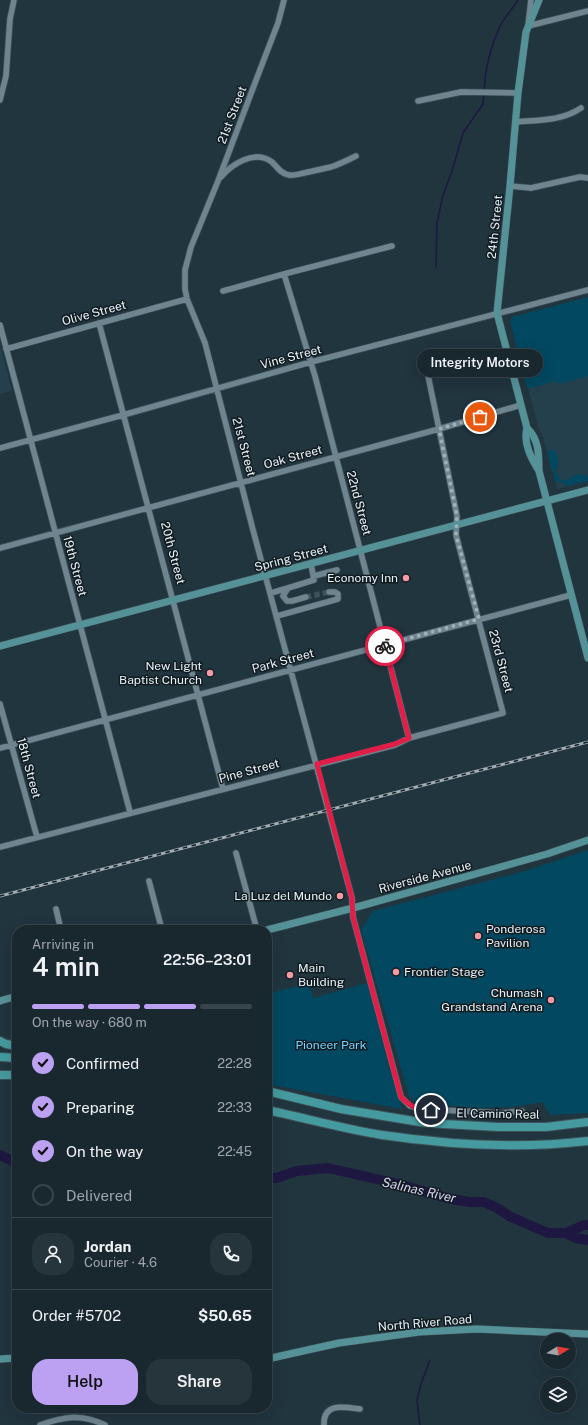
<!DOCTYPE html>
<html lang="en">
<head>
<meta charset="utf-8">
<style>
  body { margin:0; font-family:"Public Sans",sans-serif; background:#26343b; color:#f1f3f6; height:100vh; display:flex; flex-direction:column; font-size:15px; white-space:nowrap }
  * { box-sizing:border-box; margin:0 }
  p { font-size:13px; color:#9fa6aa }
  .icon { flex:none; width:22px; height:22px; fill:none; stroke:currentColor; stroke-width:2; stroke-linecap:round; stroke-linejoin:round }
  .map { position:relative; flex:1; overflow:hidden }
  .drawer { position:absolute; left:12px; top:925px; width:260px; height:488px; display:flex; flex-direction:column; background:#19282f; border-radius:16px; box-shadow:0 4px 16px #0002,0 0 0 1px #37444b }
  .drawer>* { flex:none }
  .needle { width:26px; rotate:79deg }
  .buttons { position:absolute; left:540px; top:1333px; display:grid; gap:8px }
  .buttons a { display:grid; place-items:center; width:36px; height:36px; border-radius:50%; background:#19282f; box-shadow:0 4px 16px #0002,0 0 0 1px #37444b; font-size:20px }
  .pin { position:absolute; display:grid; place-items:center; width:34px; height:34px; color:#fff; margin:-17px; border:2px solid #fff; border-radius:50%; box-shadow:0 1px 4px #0007 }
  .courier { position:absolute; display:grid; place-items:center; width:40px; height:40px; margin:-20px; border:3px solid #e11d48; border-radius:50%; background:#fff; color:#222; box-shadow:0 1px 5px #0007 }
  .bubble { position:absolute; height:28px; border-radius:14px; background:#19282f; box-shadow:0 4px 16px #0002,0 0 0 1px #37444b; font-size:13px; font-weight:600; line-height:28px; text-align:center }
  .summary em { font-style:normal; font-weight:600 }
  .summary div { display:flex; flex-direction:column-reverse }
  .summary { display:flex; align-items:center; justify-content:space-between; height:68px; padding:0 20px }
  h1 { font-size:26px; font-weight:600; line-height:30px }
  .bar { display:grid; grid-template-columns:repeat(4,1fr); gap:6px 4px; align-content:center; height:48px; padding:0 20px }
  .bar i { height:5px; border-radius:3px; background:#37444b }
  .bar .current { background:#bca0f2 }
  .bar p { grid-column:span 4 }
  .line { display:flex; align-items:center; gap:10px; padding:0 20px; border-top:1px solid #37444b }
  .line div { flex:1 }
  .round { display:grid; place-items:center; flex:none; width:42px; height:42px; border-radius:16px; background:#26343b }
  ol { padding:0 20px; list-style:none }
  li { display:flex; align-items:center; gap:12px; height:44px }
  li p { margin-inline-start:auto }
  li .icon { padding:4px; border-radius:50%; background:#bca0f2; color:#111; stroke-width:4 }
  li:last-child { color:#9fa6aa }
  li i { width:22px; height:22px; border:2px solid #37444b; border-radius:50% }
  .primary-button { display:flex; gap:8px; margin-top:auto; padding:8px 20px }
  .primary-button a { flex:1; height:46px; border-radius:16px; background:#bca0f2; color:#111; font-size:16px; font-weight:600; line-height:46px; text-align:center }
  .primary-button a+a { background:#26343b; color:#f1f3f6 }
  .map>svg:first-child { display:block }
  .built { fill:#24404d }
  .green { fill:#024860 }
  .lines { fill:none; stroke-linecap:round; stroke-linejoin:round }
  .stream { stroke:#1e1742; stroke-width:1.5 }
  .river { stroke:#1e1742; stroke-width:10 }
  .minor-tunnel { stroke:#3e515b; stroke-width:5.5; stroke-dasharray:5.5 3; stroke-linecap:butt }
  .minor-casing { stroke:#3e5058; stroke-width:7 }
  .major-casing { stroke:#3e5058; stroke-width:8 }
  .highway-casing { stroke:#3e5058; stroke-width:10 }
  .minor { stroke:#6e8590; stroke-width:5.5 }
  .major { stroke:#559298; stroke-width:7 }
  .highway { stroke:#449a9e; stroke-width:8 }
  .rail-casing { stroke:#a0afb6; stroke-width:3 }
  .rail { stroke:#121b20; stroke-width:1.5; stroke-dasharray:4.5; stroke-linecap:butt }
  .done { stroke:#a0b0b7; stroke-width:4; stroke-dasharray:0 7.2 }
  .route { stroke:#e11d48; stroke-width:5 }
  .poi-dot { fill:#f49aa4; stroke:#121b20; stroke-width:1.5 }
  .labels { text-anchor:middle; dominant-baseline:central; stroke-width:3; stroke-linejoin:round; paint-order:stroke }
  .street-label { font-size:12px; fill:#e5f2f8; stroke:#121b20 }
  .poi-label { font-size:12px; fill:#e5f2f8; stroke:#121b20; text-anchor:end }
  .park-label { font-size:12px; fill:#75d5ff; stroke:#121b20 }
  .water-label { font-size:13px; font-style:italic; fill:#d6d5f5; stroke:#121b20 }
</style>
</head>
<body>
<div class="map">
<svg width="588" height="1425" viewBox="0 0 588 1425">
  <rect width="100%" height="100%" fill="#21353f"/>
  <path class="built" d="M588,297v184l-31,8 -15,-56 -3,-3 -11,-42 -2,-3 -10,-35v-6l-6,-23 2,-4z
    M0,346l12,45 -12,3z"/>
  <path class="green" d="M588,297v79l-28,8 -5,-3 -24,7 -4,-1 -11,-37v-6l-6,-23 2,-4z
    M551,450l5,2c3,7 3,12 0,19h-4l-5,-20z
    M553,472l4,1c6,14 11,5 18,2 4,-2 9,1 13,1v5l-21,5 -7,-5 -5,1z
    M588,850v263l-37,2 -9,-13 -29,5 -35,1 -62,-5 -7,-7 -48,-166 12,-19 152,-40z
    M309,983l4,15 54,-15 22,86 13,40 -135,-25v-90z"/>
  <g class="lines">
    <path class="stream" d="M484,90c1,-21 7,-44 16,-64 5,-9 12,-17 18,-26
      M436,267l1,-44 6,-28 9,-24 11,-38 20,-29 1,-10
      M420,1425l-3,-25 4,-16 9,-24"/>
    <path class="river" d="M0,1155l17,8
      M267,1178h9l21,-7 31,-3 70,16 53,15 19,3h14l13,6 14,9 37,16h18l18,-8h4
      M566,1233l9,5 13,2"/>
    <path class="minor-tunnel" d="M306,597l23,-5"/>
    <defs>
      <path id="minor" d="M284,0l-6,23 -20,52 -40,106 -27,66 -6,23v19l2,10 18,44 48,187 89,331 10,37 1,19 48,180 9,9 9,3 82,4 21,-2
        M531,0l-3,26 60,-15
        M0,100l6,-24 4,-57 4,-19
        M418,101l43,-9 57,1
        M516,122c22,-2 46,-1 65,-14
        M221,177c11,-13 34,-28 51,-15 5,5 9,12 17,13 4,1 10,-1 15,-2 9,-2 18,-4 27,-6 9,-3 17,-7 25,-11
        M510,186l21,2 49,-11 8,1
        M284,274l31,102 94,362
        M223,291l61,-17 108,-28
        M99,323l124,466
        M0,325l130,487
        M6,349l181,-50
        M0,448l123,-33 188,-53 277,-72
        M0,548l439,-119 82,-24
        M314,576l23,-6
        M271,593l17,-5
        M306,597l-14,4h-5l-4,-5 5,-8 26,-8 -3,-16
        M277,616l61,-17v-5l-3,-2h-6
        M0,704l37,133
        M0,748l571,-153
        M0,847l395,-102 14,-7 94,-25 -47,-178 1,-19 -33,-160
        M236,853l21,77
        M149,881l13,49
        M56,909l5,21
        M40,1425c23,-8 41,-12 65,0
        M324,1425c-1,-23 20,-18 36,-16"/>
      <path id="major" d="M539,0l-13,32 -8,61 -8,93 -13,127 30,115c-4,15 4,30 12,43
        M527,428c12,11 12,27 12,43l49,187
        M0,646l588,-156
        M267,930l86,-22 194,-54 41,-14
        M0,1001l17,-5
        M0,1359l17,-1
        M267,1359l72,-16 80,-11 58,-3 111,5"/>
      <path id="highway" d="M0,1041l6,3 11,2
        M0,1057l17,1
        M0,1075h17
        M267,1091l74,18 85,14 72,4h48l42,-5
        M267,1110c38,8 77,19 115,25 68,10 138,14 206,6"/>
    </defs>
    <use href="#minor" class="minor-casing"/>
    <use href="#major" class="major-casing"/>
    <use href="#highway" class="highway-casing"/>
    <use href="#minor" class="minor"/>
    <use href="#major" class="major"/>
    <use href="#highway" class="highway"/>
    <defs>
      <path id="rail" d="M0,896l588,-154"/>
    </defs>
    <use href="#rail" class="rail-casing"/>
    <use href="#rail" class="rail"/>
  </g>
  <g class="lines">
    <path class="done" d="M385,646v-1l94,-26 -23,-84 1,-19 -18,-87 41,-12"/>
    <path class="route" d="M385,646l24,92 -14,6 -78,20 35,134 1,19 48,180c11,11 15,12 30,13"/>
  </g>
  <g class="poi-dot">
    <circle cx="406" cy="578" r="4"/>
    <circle cx="210" cy="673" r="4"/>
    <circle cx="340" cy="896" r="4"/>
    <circle cx="478" cy="936" r="4"/>
    <circle cx="396" cy="972" r="4"/>
    <circle cx="290" cy="975" r="4"/>
    <circle cx="551" cy="1000" r="4"/>
  </g>
  <g class="labels">
    <g class="street-label">
      <text transform="translate(232 115) rotate(-69)">21st Street</text>
      <text transform="translate(495 227) rotate(-84)">24th Street</text>
      <text transform="translate(94 313) rotate(-15)">Olive Street</text>
      <text transform="translate(291 357) rotate(-15)">Vine Street</text>
      <text transform="translate(244 447) rotate(75)">21st Street</text>
      <text transform="translate(293 457) rotate(-15)">Oak Street</text>
      <text transform="translate(359 503) rotate(75)">22nd Street</text>
      <text transform="translate(173 553) rotate(75)">20th Street</text>
      <text transform="translate(291 558) rotate(-15)">Spring Street</text>
      <text transform="translate(75 566) rotate(75)">19th Street</text>
      <text transform="translate(283 661) rotate(-15)">Park Street</text>
      <text transform="translate(501 661) rotate(75)">23rd Street</text>
      <text transform="translate(29 768) rotate(75)">18th Street</text>
      <text transform="translate(249 771) rotate(-15)">Pine Street</text>
      <text transform="translate(425 877) rotate(-15)">Riverside Avenue</text>
      <text transform="translate(498 1114) rotate(1)">El Camino Real</text>
      <text transform="translate(425 1323) rotate(-5)">North River Road</text>
    </g>
    <g class="poi-label">
      <text x="398" y="578">Economy Inn</text>
      <text x="202" y="666">New Light<tspan x="202" dy="14">Baptist Church</tspan></text>
      <text x="332" y="896">La Luz del Mundo</text>
      <text x="486" y="929" text-anchor="start">Ponderosa<tspan x="486" dy="14">Pavilion</tspan></text>
      <text x="298" y="968" text-anchor="start">Main<tspan x="298" dy="14">Building</tspan></text>
      <text x="404" y="972" text-anchor="start">Frontier Stage</text>
      <text x="543" y="993">Chumash<tspan x="543" dy="14">Grandstand Arena</tspan></text>
    </g>
    <g class="park-label">
      <text x="331" y="1045">Pioneer Park</text>
    </g>
    <g class="water-label">
      <text transform="translate(419 1190) rotate(13)">Salinas River</text>
    </g>
  </g>
</svg>
<div class="buttons">
<a><svg class="needle" viewBox="-14 -14 28 28"><path d="M0-13l5 13h-10z" fill="#e53935"/><path d="M0 13l5-13h-10z" fill="#9fa6aa"/></svg></a>
<a><svg class="icon" aria-label="layers" viewBox="0 0 24 24"><path d="M12 4l9 5-9 5-9-5zM3 14l9 5 9-5"/></svg></a>
</div>
<div class="pin" style="left:480px;top:417px;background:#ea580c"><svg class="icon" aria-label="bag" viewBox="0 0 24 24"><path d="M5 8h14l-1 12H6zM9 8a3 3 0 0 1 6 0"/></svg></div>
<div class="pin" style="left:431px;top:1110px;background:#1f2937"><svg class="icon" aria-label="home" viewBox="0 0 24 24"><path d="M3 11l9-7 9 7M6 9v11h12V9"/></svg></div>
<div class="courier" style="left:385px;top:646px"><svg class="icon" aria-label="bike" viewBox="0 0 24 24"><circle cx="6" cy="16" r="4"/><circle cx="18" cy="16" r="4"/><path d="M6 16l4-8h5l3 8M10 8l3 8H6M13 5h3"/></svg></div>
<div class="bubble" style="left:417px;top:349px;width:126px">Integrity Motors</div>
<section class="drawer">
<div class="summary"><div><h1>4 min</h1><p>Arriving in</p></div><em>22:56–23:01</em></div>
<div class="bar"><i class="current"></i><i class="current"></i><i class="current"></i><i></i><p>On the way · 680 m</p></div>
<ol>
<li><svg class="icon" aria-label="check" viewBox="0 0 24 24"><path d="M5 12l5 5 9-10"/></svg>Confirmed<p>22:28</p></li>
<li><svg class="icon" aria-label="check" viewBox="0 0 24 24"><path d="M5 12l5 5 9-10"/></svg>Preparing<p>22:33</p></li>
<li><svg class="icon" aria-label="check" viewBox="0 0 24 24"><path d="M5 12l5 5 9-10"/></svg>On the way<p>22:45</p></li>
<li><i></i>Delivered</li>
</ol>
<div class="line" style="height:72px"><a class="round"><svg class="icon" aria-label="person" viewBox="0 0 24 24"><circle cx="12" cy="8" r="4"/><path d="M4 21q1-7 8-7t8 7"/></svg></a><div><b>Jordan</b><p>Courier · 4.6</p></div><a class="round"><svg class="icon" aria-label="phone" viewBox="0 0 24 24"><path d="M5 4h4l2 5-3 2q2 4 5 5l2-3 5 2v4C11 20 4 13 5 4z"/></svg></a></div>
<div class="line" style="height:52px"><div>Order #5702</div><b>$50.65</b></div>
<div class="primary-button"><a>Help</a><a>Share</a></div>
</section>
</div>
</body>
</html>
